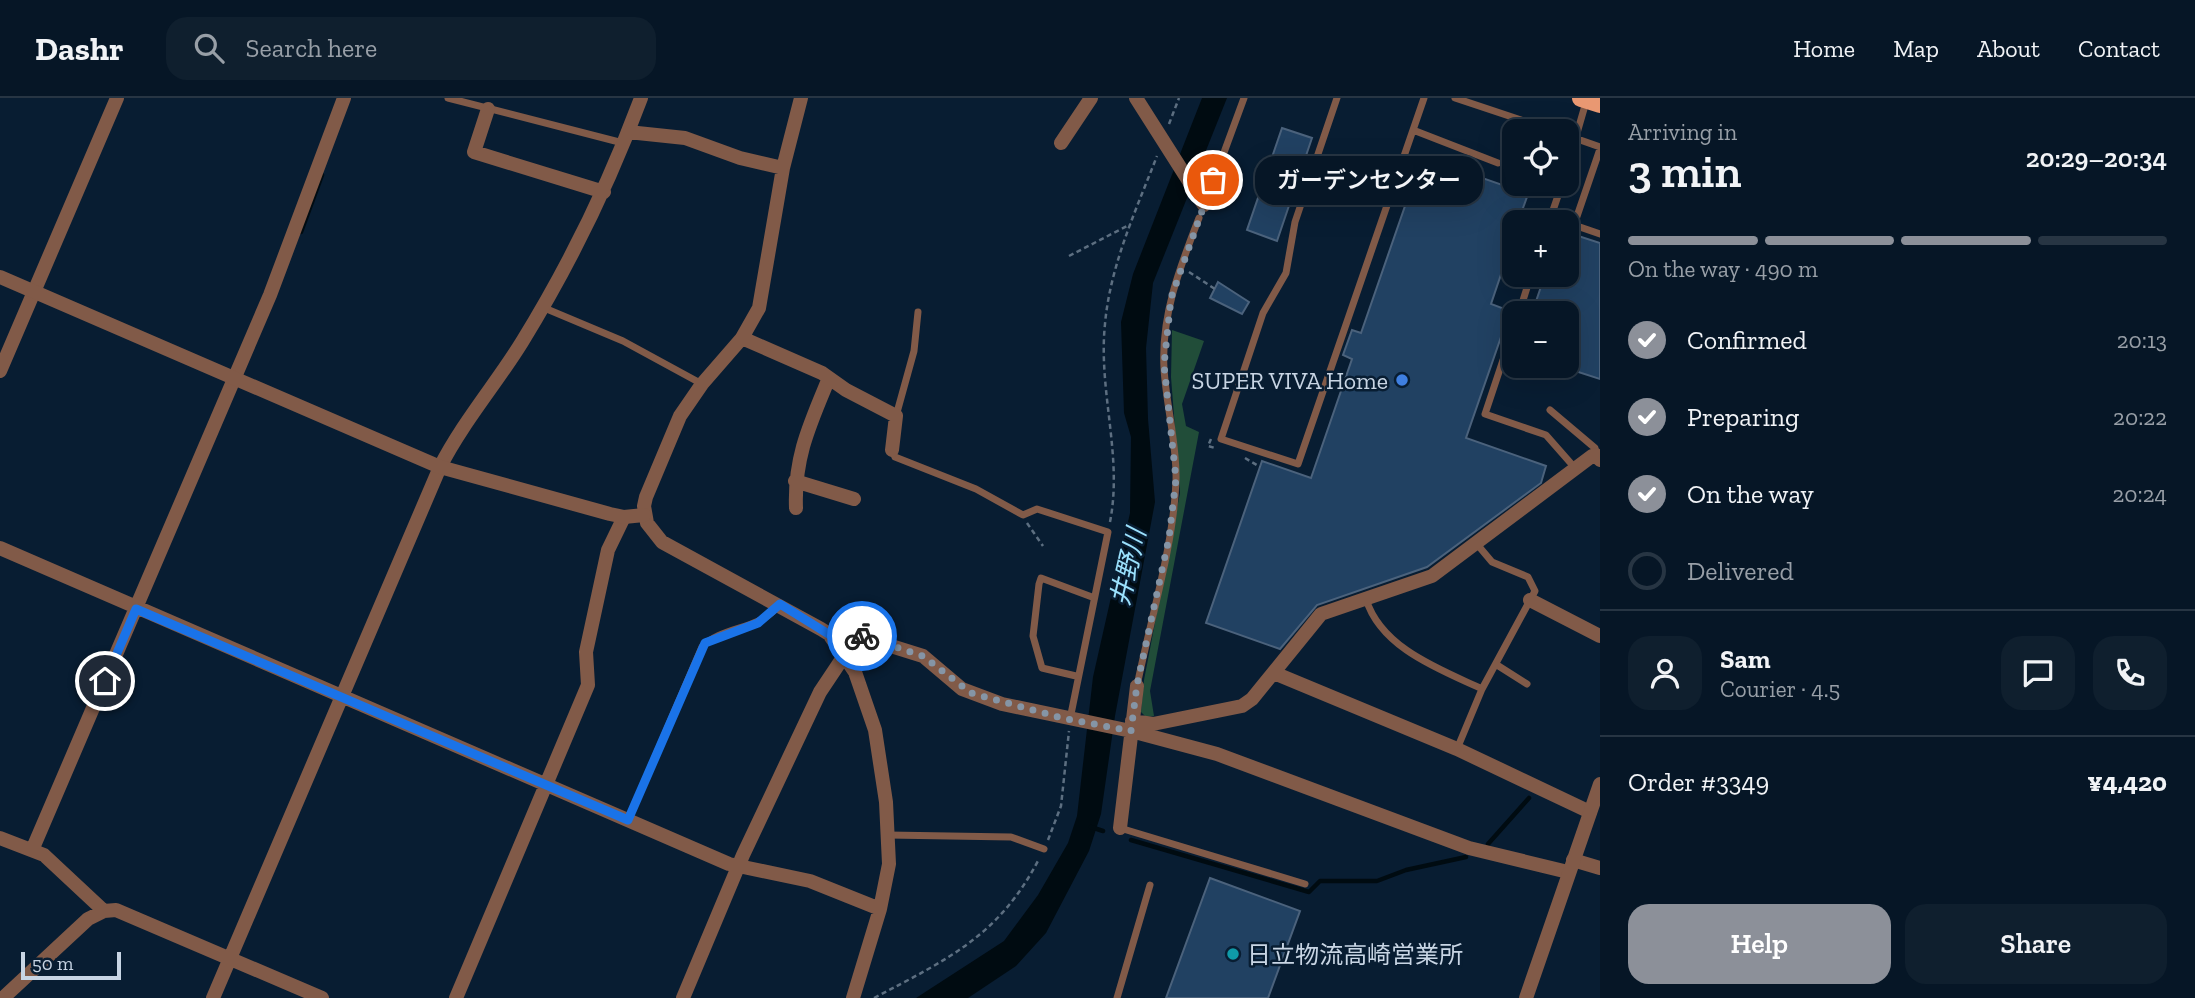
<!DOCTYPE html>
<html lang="en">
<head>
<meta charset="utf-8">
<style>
  body { margin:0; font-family:"Zilla Slab","Noto Sans JP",serif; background:#0f1f2e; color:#f1f3f6; height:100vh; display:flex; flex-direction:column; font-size:26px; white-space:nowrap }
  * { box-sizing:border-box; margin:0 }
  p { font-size:23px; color:#989fa7 }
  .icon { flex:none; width:38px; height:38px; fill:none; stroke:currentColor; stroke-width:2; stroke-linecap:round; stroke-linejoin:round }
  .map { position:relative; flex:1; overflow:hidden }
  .drawer { display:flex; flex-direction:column; background:#061626; width:595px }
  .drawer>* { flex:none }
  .fabs { position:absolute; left:1502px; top:21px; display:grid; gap:14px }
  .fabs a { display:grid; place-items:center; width:77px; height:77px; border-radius:14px; background:#061626; box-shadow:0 7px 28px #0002,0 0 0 2px #273543; font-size:35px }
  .scale { position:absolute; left:21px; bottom:18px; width:100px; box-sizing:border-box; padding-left:7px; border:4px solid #c8d5e4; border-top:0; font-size:19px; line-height:24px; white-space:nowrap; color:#c8d5e4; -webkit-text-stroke:5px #081d32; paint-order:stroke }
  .pin { position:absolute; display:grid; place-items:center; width:60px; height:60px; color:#fff; margin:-30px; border:4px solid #fff; border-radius:50%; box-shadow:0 2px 7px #0007 }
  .courier { position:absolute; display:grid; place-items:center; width:70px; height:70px; margin:-35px; border:5px solid #1a73e8; border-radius:50%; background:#fff; color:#222; box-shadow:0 2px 9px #0007 }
  .bubble { position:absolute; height:49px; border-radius:21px; background:#061626; box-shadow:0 7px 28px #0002,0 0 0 2px #273543; font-size:23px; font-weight:600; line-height:49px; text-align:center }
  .head em { font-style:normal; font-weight:600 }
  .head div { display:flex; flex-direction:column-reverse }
  .head { display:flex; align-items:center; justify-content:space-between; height:119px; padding:0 28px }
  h1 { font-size:46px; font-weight:600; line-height:52px }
  .bar { display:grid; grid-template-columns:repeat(4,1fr); gap:10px 7px; align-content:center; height:84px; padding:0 28px }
  .bar i { height:9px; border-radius:5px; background:#273543 }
  .bar .on { background:#8c9099 }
  .bar p { grid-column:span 4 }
  .line { display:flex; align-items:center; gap:18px; padding:0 28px; border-top:2px solid #273543 }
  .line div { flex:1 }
  .round { display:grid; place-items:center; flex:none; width:74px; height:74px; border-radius:21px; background:#0f1f2e }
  ol { padding:0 28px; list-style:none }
  li { display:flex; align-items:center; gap:21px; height:77px }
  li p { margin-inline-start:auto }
  li .icon { padding:7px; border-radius:50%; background:#8c9099; color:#fff; stroke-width:4 }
  li:last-child { color:#989fa7 }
  li i { width:38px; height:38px; border:4px solid #273543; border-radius:50% }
  .cta { display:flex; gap:14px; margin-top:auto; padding:14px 28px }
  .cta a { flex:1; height:80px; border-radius:21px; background:#8c9099; color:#fff; font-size:28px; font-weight:600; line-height:80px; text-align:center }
  .cta a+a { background:#0f1f2e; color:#f1f3f6 }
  header { display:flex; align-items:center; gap:42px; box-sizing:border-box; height:98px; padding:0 35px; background:#061626; border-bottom:2px solid #273543 }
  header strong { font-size:33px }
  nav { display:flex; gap:38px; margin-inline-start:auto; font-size:24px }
  .search { width:490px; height:63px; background:#0f1f2e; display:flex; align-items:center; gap:18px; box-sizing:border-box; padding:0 24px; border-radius:21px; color:#989fa7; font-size:26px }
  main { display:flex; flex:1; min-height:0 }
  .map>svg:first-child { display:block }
  .green { fill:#214d39 }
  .water { fill:#000b11 }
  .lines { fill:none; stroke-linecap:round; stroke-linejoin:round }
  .stream { stroke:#000b11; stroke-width:4.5 }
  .building { fill:#214162; stroke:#4b627c; stroke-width:2 }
  .path { stroke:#5d6f81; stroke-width:2.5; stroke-dasharray:5 3.5; stroke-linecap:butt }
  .service { stroke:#815a48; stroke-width:7 }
  .minor { stroke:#815a48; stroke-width:14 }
  .tertiary { stroke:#815a48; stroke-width:14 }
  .primary { stroke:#e99872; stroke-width:18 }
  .done { stroke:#8595a6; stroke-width:7; stroke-dasharray:0 12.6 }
  .route { stroke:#1a73e8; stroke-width:9 }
  .shop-dot { fill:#3f7fe0; stroke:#081d32; stroke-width:2.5 }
  .culture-dot { fill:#0f9aa8; stroke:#081d32; stroke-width:2.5 }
  .labels { text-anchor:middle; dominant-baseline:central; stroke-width:5; stroke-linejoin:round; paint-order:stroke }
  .poi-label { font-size:24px; fill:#c8d5e4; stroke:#081d32; text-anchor:end }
  .water-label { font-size:26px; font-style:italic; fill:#9be1fd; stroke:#081d32 }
</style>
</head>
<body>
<header>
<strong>Dashr</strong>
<div class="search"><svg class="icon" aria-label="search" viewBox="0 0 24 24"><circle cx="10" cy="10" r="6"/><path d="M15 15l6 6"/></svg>Search here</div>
<nav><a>Home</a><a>Map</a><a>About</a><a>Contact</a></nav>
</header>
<main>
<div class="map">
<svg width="1600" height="900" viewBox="0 0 1600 900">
  <rect width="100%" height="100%" fill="#081d32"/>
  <path class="green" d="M1172,232l32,11 -22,63 4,22 13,6 -49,259 4,25 -8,1 -5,-5 3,-32 36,-187 -9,-116z"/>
  <path class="water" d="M1202,0h25l-74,185 -7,65 2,71 7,83 -40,214 -14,98 -12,37 -43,82 -30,33 -48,32h-52l88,-57 34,-46 30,-52 9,-27 16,-139 37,-164 1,-76 -7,-24 -3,-91 12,-48z"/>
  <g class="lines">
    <path class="stream" d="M301,134l21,-57
      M1091,729l12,4
      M1131,742l178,52 11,-11h57l29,-11 60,-13
      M1488,746l41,-46"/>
  </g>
  <path class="building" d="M1282,30l30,10 -35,103 -30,-11z
    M1422,59l106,37 -10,28h-4v14l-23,68 19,7 -44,127 80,28 -5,17 -114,84 -110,38 -37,44 -74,-26 56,-162 49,17 41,-119 -9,-4 9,-25 9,3z
    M1566,134l34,11v136l-34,-11v-55h-34l13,-38h21z
    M1218,184l31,20 -7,12 -32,-16z
    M1210,780l90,33 -32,87h-102z"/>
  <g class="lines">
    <path class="path" d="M1169,26l10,-26
      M1069,158l62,-32
      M1189,174l26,17
      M1211,341l-3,7 7,2
      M1245,360l15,9
      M1110,424c13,-66 -12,-131 -5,-198 5,-58 31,-114 52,-168
      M1027,425l16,23
      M1048,742l13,-34 8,-75
      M874,900c74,-39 125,-62 165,-139"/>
    <path class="service" d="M448,0l175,45
      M1337,0l-42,124 -9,51 -23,40 -42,126 77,25 126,-366
      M1455,0l99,33
      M1413,32l85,33
      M1566,37l34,12
      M1600,51l-26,76 26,9
      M1566,73l20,-69
      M1208,98l36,-98
      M1549,124l13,-38
      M542,209l81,34 79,43
      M1519,215l12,-38
      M1514,229l-29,87 61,21 29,33
      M1550,312l45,38 1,7
      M896,318l18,-65 4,-39
      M892,352l3,7 81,32 47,26 14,-6 71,23 -38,187
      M1366,501c15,49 73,70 116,90
      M1497,567l30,19
      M1076,578l-34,-8 -9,-32 6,-52 2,-6 51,19
      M1137,588c13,-65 37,-141 39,-206 1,-37 -10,-75 -12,-112 -3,-53 16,-101 35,-150
      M1457,651l25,-60 53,-98 -7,-14 -36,-15 -16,-19
      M628,722l74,-173c21,-22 58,-16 78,-43
      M1120,730l185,56
      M888,737l123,2 33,12
      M1117,900l33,-113"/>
    <path class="minor" d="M801,0l-18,70 -24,140 -17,30 -40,46 -22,32 -34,81 -2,9 3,17 15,19 159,87 8,5 26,38 20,58 11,72 3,62 -9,45 -27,89
      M1136,0l68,107
      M488,11l-14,43 130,40
      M628,34l57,6 55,20 43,10
      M1061,45l30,-45
      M742,240l80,35 24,17 50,26 -4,34
      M0,273l117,-273
      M795,383l59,18
      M796,410c-2,-51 14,-84 33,-130
      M0,450l729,316 81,17 70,28
      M1530,502l70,36
      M829,536l14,-3 80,25 39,33 40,15 129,27 86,23 252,94 99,24
      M1274,575l183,76 133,63
      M1132,623l21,3 89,-18 10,-7 69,-85 111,-38 160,-120 4,-1 4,5
      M1120,730l17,-142
      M0,740l44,17 60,56
      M33,750l237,-553 74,-197
      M1573,762l27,8
      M3,900l85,-79 16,-8 12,-1 206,88
      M213,900l227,-531c23,-45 56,-83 82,-125 48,-78 87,-158 119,-244
      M456,900l132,-313 -2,-33 22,-102 16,-33
      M683,900l60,-143 77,-163 24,-36"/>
    <path class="tertiary" d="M0,179l440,190 170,47 14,3 20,-2
      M1526,900l74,-214"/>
    <path class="primary" d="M1581,0l19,6"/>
  </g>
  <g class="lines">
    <path class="done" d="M862,538l61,20 48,37 91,25 69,13 6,-46 32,-147 7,-59 -12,-114 7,-67 42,-118"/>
    <path class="route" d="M105,583l31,-72 492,211 77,-177 53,-20 22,-19 50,31 13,-4 19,5"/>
  </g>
  <circle class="shop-dot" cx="1402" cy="282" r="7"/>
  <circle class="culture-dot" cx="1233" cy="856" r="7"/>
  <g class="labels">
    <g class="poi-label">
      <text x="1388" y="282">SUPER VIVA Home</text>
      <text x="1247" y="856" text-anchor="start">日立物流高崎営業所</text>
    </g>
    <g class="water-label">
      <text transform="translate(1128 469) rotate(-77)">井野川</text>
    </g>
  </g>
</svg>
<div class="fabs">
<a><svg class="icon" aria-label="locate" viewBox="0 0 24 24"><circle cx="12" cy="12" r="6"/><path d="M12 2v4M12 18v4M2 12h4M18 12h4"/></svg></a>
<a>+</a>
<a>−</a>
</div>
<div class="scale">50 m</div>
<div class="pin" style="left:1213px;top:82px;background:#ea580c"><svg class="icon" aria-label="bag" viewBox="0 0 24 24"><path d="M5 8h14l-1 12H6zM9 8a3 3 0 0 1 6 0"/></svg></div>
<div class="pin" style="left:105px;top:583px;background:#1f2937"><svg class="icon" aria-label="home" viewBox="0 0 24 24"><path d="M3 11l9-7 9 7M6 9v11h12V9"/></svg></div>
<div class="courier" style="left:862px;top:538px"><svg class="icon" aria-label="bike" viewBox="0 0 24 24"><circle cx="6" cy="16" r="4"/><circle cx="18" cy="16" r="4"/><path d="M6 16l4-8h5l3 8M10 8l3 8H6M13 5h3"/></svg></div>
<div class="bubble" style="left:1255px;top:58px;width:228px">ガーデンセンター</div>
</div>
<section class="drawer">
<div class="head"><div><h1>3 min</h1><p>Arriving in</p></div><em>20:29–20:34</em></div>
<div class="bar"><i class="on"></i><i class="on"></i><i class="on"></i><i></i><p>On the way · 490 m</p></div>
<ol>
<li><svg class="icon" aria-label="check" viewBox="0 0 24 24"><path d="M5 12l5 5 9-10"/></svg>Confirmed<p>20:13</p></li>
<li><svg class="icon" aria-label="check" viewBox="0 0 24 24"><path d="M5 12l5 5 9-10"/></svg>Preparing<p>20:22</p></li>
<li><svg class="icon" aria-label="check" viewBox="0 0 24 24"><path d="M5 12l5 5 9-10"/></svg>On the way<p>20:24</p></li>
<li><i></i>Delivered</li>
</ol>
<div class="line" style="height:126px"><a class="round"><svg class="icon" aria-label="person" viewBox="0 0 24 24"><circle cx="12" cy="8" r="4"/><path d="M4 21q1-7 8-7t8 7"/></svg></a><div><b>Sam</b><p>Courier · 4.5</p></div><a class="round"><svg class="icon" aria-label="chat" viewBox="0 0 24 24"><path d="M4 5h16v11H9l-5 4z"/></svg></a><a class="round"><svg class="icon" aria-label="phone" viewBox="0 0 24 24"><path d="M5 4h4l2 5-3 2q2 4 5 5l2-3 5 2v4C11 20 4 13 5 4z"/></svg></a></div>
<div class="line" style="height:91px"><div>Order #3349</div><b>¥4,420</b></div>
<div class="cta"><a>Help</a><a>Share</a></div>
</section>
</main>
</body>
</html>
